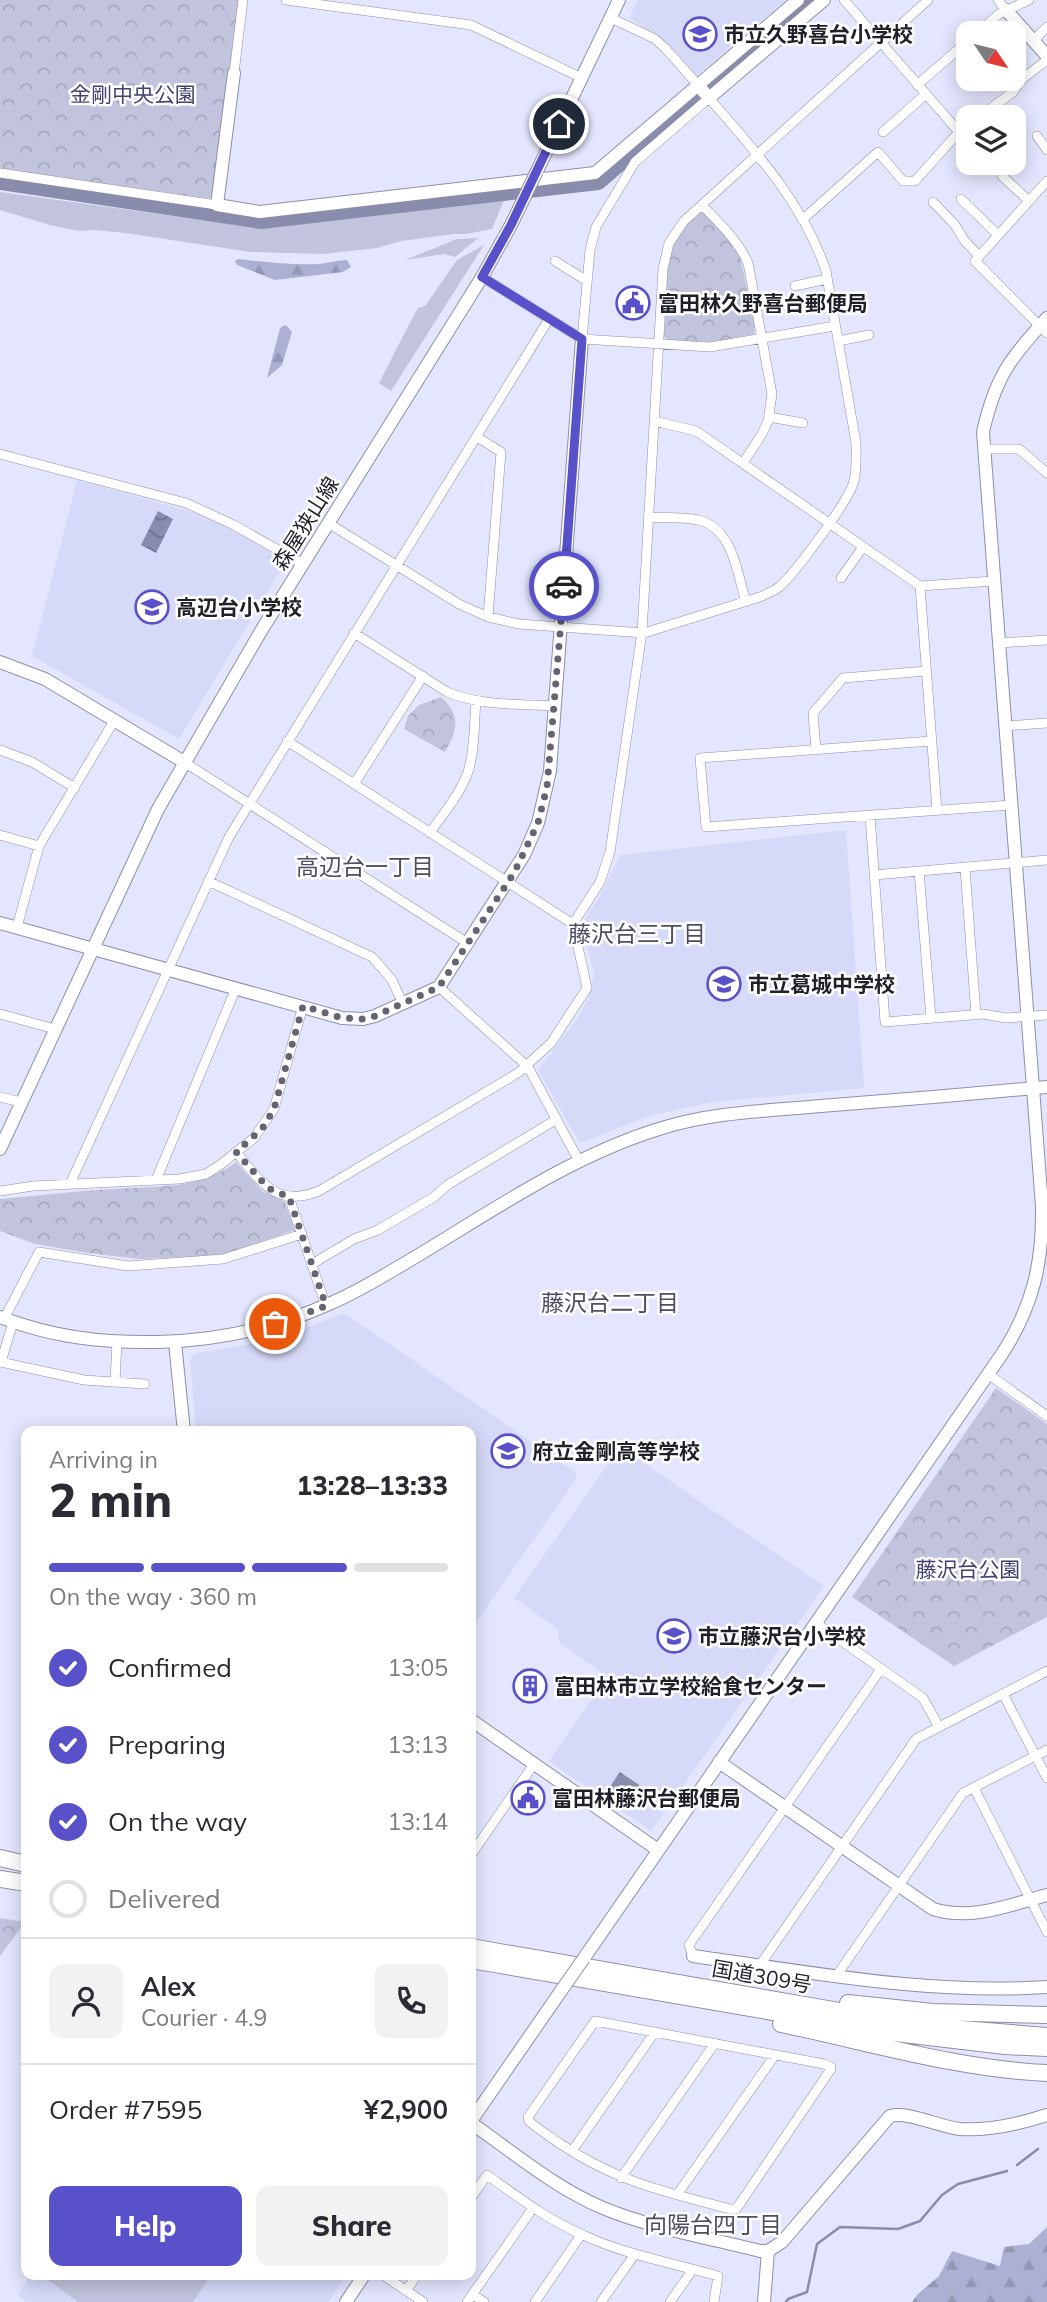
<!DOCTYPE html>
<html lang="en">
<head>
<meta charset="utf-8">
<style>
  body { margin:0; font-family:Mulish,"Noto Sans JP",sans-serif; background:#f2f2f3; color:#2b2b33; height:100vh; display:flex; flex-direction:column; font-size:26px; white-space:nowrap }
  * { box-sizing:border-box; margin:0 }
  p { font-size:23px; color:#7c7c81 }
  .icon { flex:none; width:38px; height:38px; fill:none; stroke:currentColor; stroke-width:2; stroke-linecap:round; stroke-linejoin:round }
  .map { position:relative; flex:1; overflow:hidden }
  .sheet { position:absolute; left:21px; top:1426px; width:455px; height:854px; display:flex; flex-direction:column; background:#fff; border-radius:14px; box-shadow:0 4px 18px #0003 }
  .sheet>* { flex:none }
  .needle { width:46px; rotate:125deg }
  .buttons { position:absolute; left:956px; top:21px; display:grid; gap:14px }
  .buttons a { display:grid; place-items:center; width:70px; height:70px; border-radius:14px; background:#fff; box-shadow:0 4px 18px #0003; font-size:35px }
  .pin { position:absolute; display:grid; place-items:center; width:60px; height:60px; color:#fff; margin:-30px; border:4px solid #fff; border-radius:50%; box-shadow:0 2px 7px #0007 }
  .courier { position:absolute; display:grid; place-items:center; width:70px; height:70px; margin:-35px; border:5px solid #5951c9; border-radius:50%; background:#fff; color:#222; box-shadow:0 2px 9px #0007 }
  .overview em { font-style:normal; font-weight:800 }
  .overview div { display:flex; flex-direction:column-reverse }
  .overview { display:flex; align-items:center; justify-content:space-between; height:119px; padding:0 28px }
  h1 { font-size:46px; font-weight:800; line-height:52px }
  .bar { display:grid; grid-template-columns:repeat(4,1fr); gap:10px 7px; align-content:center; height:84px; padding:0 28px }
  .bar i { height:9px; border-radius:5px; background:#e1e1e2 }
  .bar .current { background:#5951c9 }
  .bar p { grid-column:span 4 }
  .line { display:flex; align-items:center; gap:18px; padding:0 28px; border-top:2px solid #e1e1e2 }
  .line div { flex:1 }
  .round { display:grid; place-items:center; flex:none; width:74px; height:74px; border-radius:14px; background:#f2f2f3 }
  ol { padding:0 28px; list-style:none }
  li { display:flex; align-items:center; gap:21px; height:77px }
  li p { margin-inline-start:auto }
  li .icon { padding:7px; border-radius:50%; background:#5951c9; color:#fff; stroke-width:4 }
  li:last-child { color:#7c7c81 }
  li i { width:38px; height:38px; border:4px solid #e1e1e2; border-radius:50% }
  .action { display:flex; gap:14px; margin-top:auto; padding:14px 28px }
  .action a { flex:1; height:80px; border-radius:14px; background:#5951c9; color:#fff; font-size:28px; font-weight:800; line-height:80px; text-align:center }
  .action a+a { background:#f2f2f3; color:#2b2b33 }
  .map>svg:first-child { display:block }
  .built { fill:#d6d9f8 }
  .green { fill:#c1c4dc }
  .forest { fill:url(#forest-firs) }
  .park { fill:url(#park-crowns) }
  .water { fill:url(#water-waves) }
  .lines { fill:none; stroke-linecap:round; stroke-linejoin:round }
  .stream { stroke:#898cac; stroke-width:2.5 }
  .river { stroke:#898cac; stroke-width:18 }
  .street-casing { stroke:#8e90a6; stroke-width:10 }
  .secondary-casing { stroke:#8e90a6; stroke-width:14 }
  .highway-casing { stroke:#8e90a6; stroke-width:18 }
  .street { stroke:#fff; stroke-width:9 }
  .secondary { stroke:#fff; stroke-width:12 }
  .highway { stroke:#fff; stroke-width:16 }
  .secondary-bridge-casing { stroke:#8e90a6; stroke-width:14; stroke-linecap:butt }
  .secondary-bridge { stroke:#fff; stroke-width:12 }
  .done { stroke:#646573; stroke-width:7; stroke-dasharray:0 12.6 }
  .route { stroke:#5951c9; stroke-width:9 }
  .labels { text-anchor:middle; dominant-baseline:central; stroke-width:5; stroke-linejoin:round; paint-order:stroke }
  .poi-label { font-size:21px; font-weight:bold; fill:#1f2028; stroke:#fff; text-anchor:start }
  .park-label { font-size:21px; fill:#424372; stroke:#fff }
  .street-label { font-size:21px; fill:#1f2028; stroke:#fff }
  .neighbourhood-label { font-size:23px; fill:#4c4e62; stroke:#fff }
</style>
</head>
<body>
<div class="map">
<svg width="1047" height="2302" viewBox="0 0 1047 2302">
  <defs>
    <pattern id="forest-firs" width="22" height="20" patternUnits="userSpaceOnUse" patternTransform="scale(1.75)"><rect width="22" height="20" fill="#adb0d2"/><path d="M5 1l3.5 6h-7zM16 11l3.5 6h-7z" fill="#9497b4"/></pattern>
    <pattern id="park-crowns" width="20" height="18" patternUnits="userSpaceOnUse" patternTransform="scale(1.75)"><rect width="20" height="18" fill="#c1c4dc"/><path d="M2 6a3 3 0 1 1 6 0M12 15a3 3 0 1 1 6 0" fill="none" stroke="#a5a8bd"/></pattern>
    <pattern id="water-waves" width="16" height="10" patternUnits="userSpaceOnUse" patternTransform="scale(1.75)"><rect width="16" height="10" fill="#898cac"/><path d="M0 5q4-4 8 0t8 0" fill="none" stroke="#6f728c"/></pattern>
  </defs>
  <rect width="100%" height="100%" fill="#e3e6fe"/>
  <path class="built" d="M638,0h148l-90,76 -22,-26 -11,-10 -34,-22z
    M77,480l122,34 42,21 45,26 -107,178 -147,-83z
    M846,830l18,258 -152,14 -64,14 -68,27 -42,-73 38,-49 14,-26 4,-21 -11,-43v-9l17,-26 20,-41z
    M344,1313l230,158 3,7 -106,151v-197l-275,-1 -6,-72 6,-6 56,-9 52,-15z
    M620,1447l204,139 -173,245 -102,-70 58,-84 -48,-35 -1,-13 -44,-31z
    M31,2275h316l-19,27h-302l-9,-7z"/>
  <path class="green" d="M0,192l259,36 245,-28 -12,29 -26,5h-12l-53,7 -24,7 -54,6 -72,-2 -126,-19 -30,-3 -16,1 -29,-6 -50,-15z
    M478,238l-23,19 -11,-3 -39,6 52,-21z
    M484,245l-93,146 -12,-8c13,-25 25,-50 39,-75l7,-2 32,-46z
    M45,2275h166l-18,27h-115l-34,-25z"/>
  <path class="forest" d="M238,259c27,3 53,6 81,5 10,-1 18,-4 28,-4l4,7 -8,5 -68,8 -38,-15 -2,-4z
    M286,325l6,7 -10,33 -15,13 13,-50z
    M1047,2227v75h-135l6,-8 21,-18 13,-25 48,15 4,-19 25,-3z"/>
  <path class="park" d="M0,0h239l-25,199 -214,-30z
    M702,211l37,41 16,73 -1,9c-24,4 -68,17 -90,3 2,-26 0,-77 11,-98 6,-12 17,-19 27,-28z
    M441,697c20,19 17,32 4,55l-41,-23 4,-13 11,-11z
    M236,1162l26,29 22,10 11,29 -73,25 -82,4 -52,-6 -53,-9 -35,-13v-32c37,-3 75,-8 112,-10 44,-3 87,1 124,-27z
    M996,1388l51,36v193l-93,49 -102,-69z
    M0,1918l25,4 -25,34z"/>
  <path class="water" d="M158,511l15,8 -17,34 -15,-8z
    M620,1772l31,21 -11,16 -31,-21z"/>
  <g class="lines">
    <path class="stream" d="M1017,2165l21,-16
      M786,2302l2,-3 19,-7 10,-48 23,-17 58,2 22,-8 22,-26 16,-11 49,-13"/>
    <path class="river" d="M0,181l261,39 337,-39 210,-181"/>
    <defs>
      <path id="street" d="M286,0l185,25 111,53
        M844,0l115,132
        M998,0l8,10
        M611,18l44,21 10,9 33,37
        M977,33l22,-19 30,-14
        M1033,41l14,-14
        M234,73l9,-73
        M917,85l51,-44
        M979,117l34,-25 9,-13 25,-19
        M883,132l42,-37
        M1037,136l10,14
        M0,173l217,32
        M1002,176l27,25
        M1047,181l-72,80 72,72
        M961,199l37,36
        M933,202l22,23 9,15 15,16
        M702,205c17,18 36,35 46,58l24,131 -4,27 -6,13 -19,29
        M802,220l76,-68 25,29h12l44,-49 9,-7
        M555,261l32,20
        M482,277l100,62 128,8 125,-21
        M795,286l32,-7
        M838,341l31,-6
        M769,417l34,6
        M654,421l42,10 224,155 74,-5
        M477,437l24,15 -13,165
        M984,449h35l28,24
        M0,454l186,49 48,22 69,39
        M648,517c17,1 35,0 50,3 35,8 39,53 48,82
        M328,523l131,81 29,13 31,7 125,9 116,-36c6,-3 14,-6 19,-10 17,-15 70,-86 75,-106 3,-13 2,-25 2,-38l-30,-172c-22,-67 -71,-120 -117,-173l-74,64 -39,65 -6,23 -8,89
        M841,578l22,-31
        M920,586l17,224
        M354,633l93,59c34,14 72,12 108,14
        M999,643l48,-3
        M1005,726l42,-3
        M932,741l-232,17 6,69 305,-22
        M0,750l32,12 43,26
        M816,750l-3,-37 30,-35 83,-7
        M184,762l285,182
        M354,784l69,-108
        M870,816l15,206 98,-8 23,4 41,-3
        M430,833c13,-19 30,-39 38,-61 7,-22 6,-48 8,-71
        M0,835l39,11
        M965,868l11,147
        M919,871l12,147
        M874,875l173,-15
        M208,881l164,76 20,23 11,24
        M573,924l27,-42 10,-30 32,-220 21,-363 6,-26 15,-22 244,-221
        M17,927l22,-81 75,-125
        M439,987l89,80 51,94
        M0,1014l55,15
        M0,1097l21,5
        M236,1152c25,30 40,56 83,39l199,-118 33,-30 36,-55 -14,-64 -286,-183
        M156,1180l80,-192
        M70,1184l159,-347 320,-518
        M0,1191l33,-5 146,-7 27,-5 14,-9 34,-27 20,-29 29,-103
        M289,1197l37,109
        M312,1264l42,-25 24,-9 56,-33 15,-13 108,-65
        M4,1319l35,-67 89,14 95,-7 79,-25
        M0,1362l84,18 61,4
        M1,1362l12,-40
        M988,1374l59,42
        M115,1382l2,-40
        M816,1623l107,75 16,29
        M1003,1694l44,84
        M974,1788l73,144
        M471,1855l63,-91
        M693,1956l-4,-11 192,-276
        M760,1965l156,-226 131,-68
        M837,1975l126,-182 84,-43
        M595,2021l229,43 7,3v2l-92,136 -3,4h-6c-65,-17 -115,-28 -171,-66 -10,-7 -21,-14 -30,-22l-1,-4z
        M572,2151l83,-119
        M621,2178l94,-135
        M677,2195l98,-140
        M471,2198l16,-23c31,22 61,45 96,60 43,20 90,28 135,41l-4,26
        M383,2275l40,27
        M406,2291l11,-16
        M472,2294l12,8
        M467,2302l66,-94
        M535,2302l46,-67
        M601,2302l34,-48
        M670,2302l23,-33"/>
      <path id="secondary" d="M1006,10l41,46
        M234,73l-17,132 43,7 335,-39 203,-173
        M698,85l11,13 115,-98
        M537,171l82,-171
        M0,662l45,17 139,83
        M0,923l342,95 21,1 12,-3 64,-29 85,-132 14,-32 12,-52 32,-432
        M0,1149l158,-340 103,-178 221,-354 29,-52 15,-31
        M0,1317c53,20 101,26 157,25 60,-1 118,-14 172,-38 31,-13 59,-31 88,-48 78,-47 156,-101 245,-128 51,-16 105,-17 159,-22 75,-6 151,-12 226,-19
        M175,1342l9,90
        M471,1720l187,130
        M719,1762l214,147c39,12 76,-4 114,-14
        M693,1956c117,16 235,39 354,31
        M584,1958l418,-604c31,-48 41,-91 40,-148l-59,-774c12,-54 27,-74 64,-114
        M471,2121l92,-133
        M471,2123c42,29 84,65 132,85 48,20 106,30 157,43h8l14,-9 108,-126c19,-5 49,11 70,13 30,2 59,-5 87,-14
        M346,2302l18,-27
        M764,2302l4,-51"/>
      <path id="highway" d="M0,1858l26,6
        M0,1879l26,4
        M471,1947l397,69 81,12 98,8
        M471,1960l424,73 110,13 42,2
        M848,2003l85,9 114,3
        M781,2024c88,18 176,45 266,49"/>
    </defs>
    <use href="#street" class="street-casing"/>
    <use href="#secondary" class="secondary-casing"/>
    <use href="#highway" class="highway-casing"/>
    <use href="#street" class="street"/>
    <use href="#secondary" class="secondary"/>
    <use href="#highway" class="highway"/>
    <defs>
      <path id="secondary-bridge" d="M526,194l11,-23
        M563,1988l21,-30"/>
    </defs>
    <use href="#secondary-bridge" class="secondary-bridge-casing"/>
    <use href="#secondary-bridge" class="secondary-bridge"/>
  </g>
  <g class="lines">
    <path class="done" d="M275,1324l51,-18 -37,-109 -21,-9 -32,-36 26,-23 12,-20 29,-103 39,12 21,1 12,-3 64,-29 75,-114 24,-50 9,-36 17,-201"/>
    <path class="route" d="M559,124l-48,101 -29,52 100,62 -18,247"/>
  </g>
  <defs>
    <symbol id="school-ring" viewBox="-11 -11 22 22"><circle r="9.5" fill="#fff" stroke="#5951c9" stroke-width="1.5"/><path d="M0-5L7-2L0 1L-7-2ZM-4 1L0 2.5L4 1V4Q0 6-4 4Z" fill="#5951c9"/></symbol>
    <symbol id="civic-ring" viewBox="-11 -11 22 22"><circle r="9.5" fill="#fff" stroke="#5951c9" stroke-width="1.5"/><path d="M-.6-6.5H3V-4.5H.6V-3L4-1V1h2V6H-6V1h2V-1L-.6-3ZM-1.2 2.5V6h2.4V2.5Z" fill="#5951c9"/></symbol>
    <symbol id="building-ring" viewBox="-11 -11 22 22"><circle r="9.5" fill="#fff" stroke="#5951c9" stroke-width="1.5"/><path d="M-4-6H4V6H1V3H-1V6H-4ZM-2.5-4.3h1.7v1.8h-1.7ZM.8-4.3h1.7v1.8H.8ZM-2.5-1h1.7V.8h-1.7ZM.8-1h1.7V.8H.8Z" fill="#5951c9"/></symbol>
  </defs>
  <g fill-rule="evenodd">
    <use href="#school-ring" x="681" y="15" width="38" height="38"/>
    <use href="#civic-ring" x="614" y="284" width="38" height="38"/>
    <use href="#school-ring" x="133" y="588" width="38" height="38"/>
    <use href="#school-ring" x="705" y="965" width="38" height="38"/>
    <use href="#school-ring" x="489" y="1432" width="38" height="38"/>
    <use href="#school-ring" x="655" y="1617" width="38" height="38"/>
    <use href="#building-ring" x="511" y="1667" width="38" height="38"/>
    <use href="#civic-ring" x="509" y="1779" width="38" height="38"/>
  </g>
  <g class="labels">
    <g class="poi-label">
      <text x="724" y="34">市立久野喜台小学校</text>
      <text x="658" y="303">富田林久野喜台郵便局</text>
      <text x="176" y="607">高辺台小学校</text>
      <text x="748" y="984">市立葛城中学校</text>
      <text x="532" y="1451">府立金剛高等学校</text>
      <text x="698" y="1636">市立藤沢台小学校</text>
      <text x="554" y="1686">富田林市立学校給食センター</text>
      <text x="552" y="1798">富田林藤沢台郵便局</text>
    </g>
    <g class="park-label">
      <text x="133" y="94">金剛中央公園</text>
      <text x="968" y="1569">藤沢台公園</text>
    </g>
    <g class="street-label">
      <text transform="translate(305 523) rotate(-58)">森屋狭山線</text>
      <text transform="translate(762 1976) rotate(10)">国道309号</text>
    </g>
    <g class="neighbourhood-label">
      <text x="365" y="866">高辺台一丁目</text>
      <text x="637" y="933">藤沢台三丁目</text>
      <text x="610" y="1302">藤沢台二丁目</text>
      <text x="713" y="2224">向陽台四丁目</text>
    </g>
  </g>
</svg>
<div class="buttons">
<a><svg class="needle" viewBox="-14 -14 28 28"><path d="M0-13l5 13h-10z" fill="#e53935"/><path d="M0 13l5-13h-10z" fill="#7c7c81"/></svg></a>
<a><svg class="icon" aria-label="layers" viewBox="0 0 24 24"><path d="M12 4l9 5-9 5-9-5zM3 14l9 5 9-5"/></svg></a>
</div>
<div class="pin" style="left:275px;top:1324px;background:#ea580c"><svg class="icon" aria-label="bag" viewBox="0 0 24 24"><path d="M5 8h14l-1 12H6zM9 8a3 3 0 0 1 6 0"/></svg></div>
<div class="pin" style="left:559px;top:124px;background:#1f2937"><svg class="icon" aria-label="home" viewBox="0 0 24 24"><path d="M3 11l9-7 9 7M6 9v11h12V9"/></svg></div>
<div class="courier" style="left:564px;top:586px"><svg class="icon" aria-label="car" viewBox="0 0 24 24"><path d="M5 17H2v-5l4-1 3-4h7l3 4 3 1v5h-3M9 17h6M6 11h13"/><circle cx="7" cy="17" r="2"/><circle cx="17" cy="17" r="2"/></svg></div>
<section class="sheet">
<div class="overview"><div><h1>2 min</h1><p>Arriving in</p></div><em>13:28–13:33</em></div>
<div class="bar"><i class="current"></i><i class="current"></i><i class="current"></i><i></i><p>On the way · 360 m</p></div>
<ol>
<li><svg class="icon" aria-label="check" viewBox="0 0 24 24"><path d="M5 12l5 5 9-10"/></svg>Confirmed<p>13:05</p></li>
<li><svg class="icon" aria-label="check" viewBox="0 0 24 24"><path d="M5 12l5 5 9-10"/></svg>Preparing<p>13:13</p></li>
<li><svg class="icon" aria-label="check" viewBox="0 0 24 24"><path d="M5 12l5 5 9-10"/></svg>On the way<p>13:14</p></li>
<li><i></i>Delivered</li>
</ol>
<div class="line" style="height:126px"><a class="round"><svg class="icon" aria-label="person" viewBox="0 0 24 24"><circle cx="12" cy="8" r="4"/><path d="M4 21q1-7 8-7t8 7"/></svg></a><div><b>Alex</b><p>Courier · 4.9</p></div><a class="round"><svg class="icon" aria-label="phone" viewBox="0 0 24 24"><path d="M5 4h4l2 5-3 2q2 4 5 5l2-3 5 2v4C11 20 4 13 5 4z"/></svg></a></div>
<div class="line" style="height:91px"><div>Order #7595</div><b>¥2,900</b></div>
<div class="action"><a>Help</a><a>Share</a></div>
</section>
</div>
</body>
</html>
